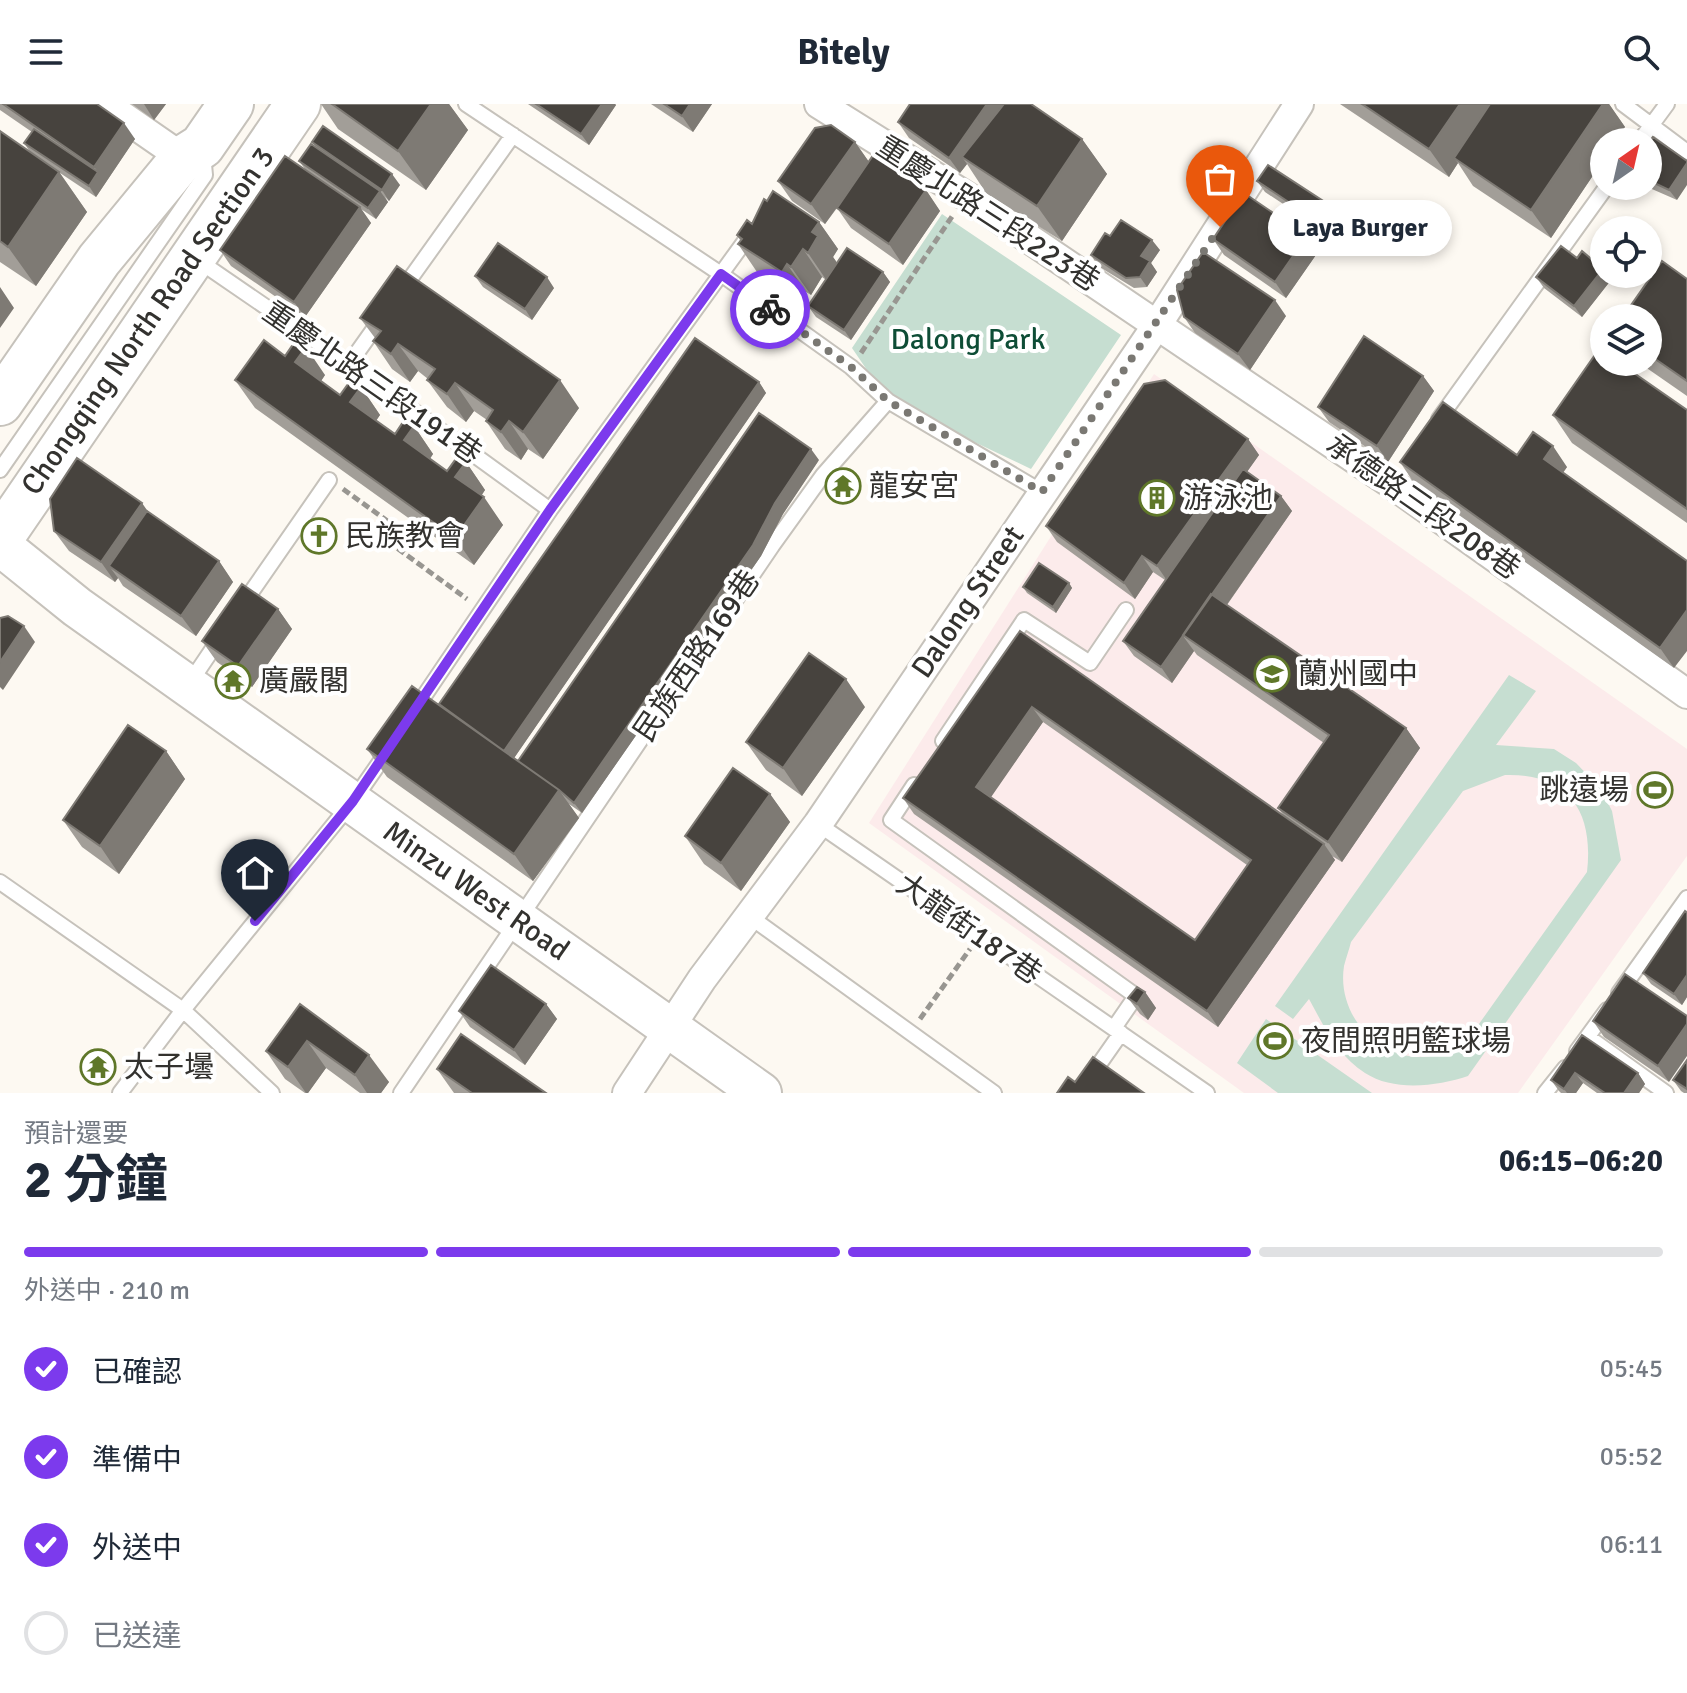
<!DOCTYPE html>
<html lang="zh-TW">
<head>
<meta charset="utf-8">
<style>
  body { margin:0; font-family:Signika,"Noto Sans TC",sans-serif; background:#f6f6f7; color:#1f2937; height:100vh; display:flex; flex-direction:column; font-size:30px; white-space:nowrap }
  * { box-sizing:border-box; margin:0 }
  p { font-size:26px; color:#747a83 }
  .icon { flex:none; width:44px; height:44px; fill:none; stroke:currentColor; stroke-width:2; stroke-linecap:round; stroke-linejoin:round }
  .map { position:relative; height:989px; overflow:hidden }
  .details { display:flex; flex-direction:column; background:#fff; flex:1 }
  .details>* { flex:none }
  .needle { width:52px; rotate:34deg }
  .fabs { position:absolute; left:1590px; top:24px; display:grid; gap:16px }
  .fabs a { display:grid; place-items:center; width:72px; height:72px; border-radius:50%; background:#fff; box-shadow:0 4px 12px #0003; font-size:40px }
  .pin { position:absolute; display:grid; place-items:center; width:68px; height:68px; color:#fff; margin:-82px -34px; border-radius:50% 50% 50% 0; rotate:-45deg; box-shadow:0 0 8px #0007 }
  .pin .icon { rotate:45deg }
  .courier { position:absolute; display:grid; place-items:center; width:80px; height:80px; margin:-40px; border:6px solid #7c3aed; border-radius:50%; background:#fff; color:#222; box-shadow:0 2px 10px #0007 }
  .bubble { position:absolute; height:56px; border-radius:28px; background:#fff; box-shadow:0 4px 12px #0003; font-size:26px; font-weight:700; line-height:56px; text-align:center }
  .head em { font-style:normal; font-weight:700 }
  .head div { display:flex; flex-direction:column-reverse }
  .head { display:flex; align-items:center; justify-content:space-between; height:136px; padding:0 24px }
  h1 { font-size:52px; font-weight:700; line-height:60px }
  .bar { display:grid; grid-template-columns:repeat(4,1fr); gap:12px 8px; align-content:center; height:96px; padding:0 24px }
  .bar i { height:10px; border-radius:6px; background:#e0e1e3 }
  .bar .on { background:#7c3aed }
  .bar p { grid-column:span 4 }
  ol { padding:0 24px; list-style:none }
  li { display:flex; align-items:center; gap:24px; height:88px }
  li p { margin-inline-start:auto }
  li .icon { padding:8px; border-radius:50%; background:#7c3aed; color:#fff; stroke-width:4 }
  li:last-child { color:#747a83 }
  li i { width:44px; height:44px; border:4px solid #e0e1e3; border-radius:50% }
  header { display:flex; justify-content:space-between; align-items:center; height:104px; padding:0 24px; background:#fff; font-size:36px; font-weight:700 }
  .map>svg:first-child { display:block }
  .education { fill:#fcebeb }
  .green { fill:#c6ded1; fill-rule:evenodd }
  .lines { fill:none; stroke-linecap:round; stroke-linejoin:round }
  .lane-casing { stroke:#c6c2bb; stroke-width:18 }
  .street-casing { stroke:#c6c2bb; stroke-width:32 }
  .secondary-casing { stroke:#c6c2bb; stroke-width:44 }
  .primary-casing { stroke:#c6c2bb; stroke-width:48 }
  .path { stroke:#989691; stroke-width:5; stroke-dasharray:8 4; stroke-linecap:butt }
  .lane { stroke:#fff; stroke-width:14 }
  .street { stroke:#fff; stroke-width:28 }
  .secondary { stroke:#fff; stroke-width:40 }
  .primary { stroke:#fff; stroke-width:44 }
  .wall { fill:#a29e98; fill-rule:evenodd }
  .shaded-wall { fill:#7e7a74 }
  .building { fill:#47433e; stroke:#7e7a74; stroke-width:2; fill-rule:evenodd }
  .done { stroke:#7a7873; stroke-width:8; stroke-dasharray:0 14.4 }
  .route { stroke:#7c3aed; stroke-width:10 }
  .labels { text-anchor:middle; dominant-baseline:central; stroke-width:8; stroke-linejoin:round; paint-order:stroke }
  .street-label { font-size:30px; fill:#33322f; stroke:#fff }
  .park-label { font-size:30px; fill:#0e4d36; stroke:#fff }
  .poi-label { font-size:30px; fill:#33322f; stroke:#fff; text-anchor:start }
</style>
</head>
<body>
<header><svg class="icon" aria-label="menu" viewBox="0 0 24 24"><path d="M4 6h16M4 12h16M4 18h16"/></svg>Bitely<svg class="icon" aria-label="search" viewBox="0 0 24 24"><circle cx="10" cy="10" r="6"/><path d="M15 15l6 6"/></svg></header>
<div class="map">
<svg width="1687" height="989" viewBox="0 0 1687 989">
  <rect width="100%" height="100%" fill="#fdf9f2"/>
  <path class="education" d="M1154,270l533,375v107l-169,237h-274l-375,-270z"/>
  <path class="green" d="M942,110l179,121 -90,134 -143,-68 -36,-53z
    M1509,571l27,16 -40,54 58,4 22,14 25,26 11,22 9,49 -153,216c-30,10 -74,16 -103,-3 -26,-16 -42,-48 -56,-74l-16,20 -18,-13zM1505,671c64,-2 89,37 82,97l-123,173c-15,6 -32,13 -48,12 -45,-4 -79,-46 -72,-91 2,-8 5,-16 7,-24l112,-151z
    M1266,915l106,74h-94l-41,-30z"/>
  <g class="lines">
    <defs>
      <path id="lane" d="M466,0l255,170 130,93 37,34 154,91
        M1623,0l64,48
        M1639,38l28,-38
        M196,155l153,105 201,146
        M400,189l113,-158
        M349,260l32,-45
        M1439,315l168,-233
        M0,366l205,-295 -2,-21
        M243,500l86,-124
        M189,580l31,-46
        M416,604l134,-198 200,-276
        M943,637l81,-121 66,43 36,-53
        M914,681l-23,35 245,176 -22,32
        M818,720l389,269
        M0,778l183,128 89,83
        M749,812l245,177
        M1619,889l68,-95
        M1588,933l78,56
        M1577,947l30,-41
        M120,989l63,-83 170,-209 34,-49
        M401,989l371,-547 51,-71 65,-74
        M1079,989l42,-60
        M1545,989l20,-25"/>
      <path id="street" d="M105,0l78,54
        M819,0l147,92 426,288 295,210
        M627,989l75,-114 116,-155 339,-499 142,-221"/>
      <path id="secondary" d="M0,441l77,62 684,486"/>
      <path id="primary" d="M0,299l99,-143 84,-102 19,-12 29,-42
        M0,435l298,-435"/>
    </defs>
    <use href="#lane" class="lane-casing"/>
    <use href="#street" class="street-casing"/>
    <use href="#secondary" class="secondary-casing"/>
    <use href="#primary" class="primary-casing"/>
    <path class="path" d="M861,249l92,-138
      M343,385l57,41 -10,13 77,56
      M920,915l50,-70"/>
    <use href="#lane" class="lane"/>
    <use href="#street" class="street"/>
    <use href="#secondary" class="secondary"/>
    <use href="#primary" class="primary"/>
  </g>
  <path class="wall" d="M0,0h97l38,35 -39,58 -36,-24 27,39 -51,74 -36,-24v-131l30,21 -6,-9 8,-11 -32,-22z
    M132,0h34l-12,16z
    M321,0h128l19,26 -42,60 -88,-61z
    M528,0h87l1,1 -27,40z
    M651,0h61l-19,28z
    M1340,0h269l16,23 -21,15v17l-53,79 -78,-52 -15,-23 -9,14z
    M898,18l184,17 25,35 -45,67 -76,-48 -19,-29 -7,9 -51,-35z
    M312,38l88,43 -11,16 -4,-4 3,5 -12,17 -15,-10 10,14 -66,94 -74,-51 -11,-16 85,-81 -6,-8 17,-14z
    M855,38l14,20 57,28 14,21 -37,54 -52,-37 -14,-20 -12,16 -33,-23 -14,-20z
    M1648,40l29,56 -32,-14h3z
    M1257,77l81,36 -11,16 -62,-41z
    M767,97l52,21 19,27 -5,8 4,6 46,9 7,10 -39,58 -35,-23 -8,-11 18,-26 -4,-3 -11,18 -5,-3 -5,8 -44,-28 -19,-28 2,-4 -3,-5 15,-11z
    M1110,132l50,14 -9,13 6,9 -10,15 -13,1 -36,-22 -7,-11z
    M1307,132l11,16 -32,46 -62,-43 -11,-16z
    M1607,170l4,6 -29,37 -38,-29 -8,-11z
    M475,172l79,12 -22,32 -49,-33z
    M1687,175v117l-49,-34h10v-44z
    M1286,212l-36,54 -55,-37 -11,-16z
    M360,214l219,90 -36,51 -15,-10 -7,11 -16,-11 -19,-28 1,-1 -13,-9 -8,11 -19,-15 -20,-27 1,-1 -10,-8 -8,11 -18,-13 -19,-28 2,-3z
    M285,252l40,19 -4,6 19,14 21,-8 19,28 -4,5 19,14 19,-8 19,28 -3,5 17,12 19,-9 19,28 -4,6 22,29 -29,40 -219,-157 -20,-28z
    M1423,272l11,15 -46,71 -59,-40 -11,-15z
    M759,278l7,11 -252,365 4,3 301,-301 -36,54 -22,42 -179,257 -13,-9 10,14 -46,63 -146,-104 -20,-28 72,-45z
    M1687,306v113l-115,-80 -19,-28z
    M1248,335l11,16 -12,17 34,24 11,15 -65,94 179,123 14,20 -78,114 -10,-6 3,4 -117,167 -304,-213 -11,-16 117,-167 264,185 -6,-8 46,-65 -127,-88 -3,-4 -22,32 -38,-27 -11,-15 42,-61 -12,-8 -18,27 -78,-57 -11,-16zM1043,618l204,143 -52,75 -205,-143z
    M1517,351l50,12 -4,6 111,195 -260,-185 -14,-21z
    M149,408l70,49 14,21 -37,54 -73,-50 -5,-8 -3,4 -46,-31 -15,-20z
    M1069,479l3,5 -16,25 -29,-20 -4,-6z
    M278,505l14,20 -40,58 -35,-25 -15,-21z
    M865,603l-63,89 -36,-26 -20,-28z
    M166,647l19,28 -66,95 -37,-27 -19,-27z
    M770,690l20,28 -49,69 -37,-27 -19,-28z
    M1687,809v84l-5,8 -31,-21 -8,-11z
    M1625,870l44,108 -65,-45 -11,-16z
    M1145,888l11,16 -8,12 -8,-6 -12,-16z
    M300,900l89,78 -8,11h-21l-34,-25 -18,25h-3l-20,-14 -19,-28z
    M546,900l11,15 -32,46 -55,-38 -11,-16z
    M1582,931l56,38 7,11 -6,9h-42l-14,-10 -7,10h-15l-2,-2 -8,-11z
    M1687,956v33h-3l-3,-2 -8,-11z
    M437,965l109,24h-92z"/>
  <path class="shaded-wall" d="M144,0h22l-12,16z
    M431,0h18l19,26 -42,60 -28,-39z
    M602,0h13l1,1 -27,40 -8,-11z
    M690,0h22l-19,28 -11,-16z
    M987,0h18l-43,53 5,7 -7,9 -11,-15z
    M1460,0h38l-44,54 4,5 -9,14 -20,-28z
    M1603,0h6l16,23 -10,15h-11v17l-53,79 -20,-28z
    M124,19l11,16 -39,58 -7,-11 9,-14 -4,-5z
    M1082,35l25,35 -45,67 -25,-35z
    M855,38l14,20 -44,62 -14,-20z
    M1687,59v22l-10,15 -8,-10z
    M59,68l28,40 -51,74 -28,-39z
    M392,70l8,11 -11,16 -7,-11z
    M926,86l14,21 -37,54 -14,-21z
    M380,87l8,11 -12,17 -8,-11z
    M1331,102l7,11 -11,16 -7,-10z
    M360,103l11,16 -66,94 -11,-15z
    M819,118l19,27 -5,8 5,7 -11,17 -19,-28 4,-21z
    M1307,132l11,16 -32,46 -11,-16z
    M1152,136l8,10 -9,13 6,9 -10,15 -7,-10 1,-21z
    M803,145l19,28 -11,18 -20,-28z
    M787,160l19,28 -5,8 -19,-28z
    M1603,165l1,5h3l4,6 -29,37 -8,-11z
    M883,168l7,10 -39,58 -7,-10z
    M547,173l7,11 -22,32 -7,-11z
    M0,183l14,21 -14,20z
    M1275,196l11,16 -36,54 -12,-16z
    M398,240l20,27 -8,11 -19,-28z
    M306,243l19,28 -10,15 -20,-28z
    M1423,272l11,15 -46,71 -11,-16z
    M560,276l19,28 -36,51 -20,-27z
    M759,278l7,11 -256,371 -8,-11z
    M455,279l19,28 -8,11 -19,-28z
    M361,283l19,28 -10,15 -20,-28z
    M509,317l19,28 -7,11 -20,-28z
    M414,322l19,28 -10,14 -19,-28z
    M1248,335l11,16 -91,127 -11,-16z
    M1553,342l14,21 -9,12 -14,-20z
    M811,345l8,11 -36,54 -22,42 -179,257 -8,-10z
    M466,358l19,28 -10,15 -20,-28z
    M1281,392l11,15 -94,135 -15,-11z
    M484,393l19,28 -29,40 -19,-27z
    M142,399l14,20 -47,43 9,12 -3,4 -14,-20z
    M1142,452l11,16 -18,27 -11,-16z
    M219,457l14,21 -37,54 -15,-20z
    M1069,479l3,5 -16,25 -3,-6z
    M278,505l14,20 -40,58 -14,-21z
    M1687,506v41l-13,17 -14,-20z
    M24,522l11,16 -32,48 -3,-3v-25z
    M1183,532l11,15 -22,32 -11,-16z
    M846,575l19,28 -63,89 -19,-28z
    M1032,603l11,15 -56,81 -11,-16z
    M1406,624l14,20 -78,114 -14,-20z
    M166,647l19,28 -66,95 -19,-28z
    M559,686l20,28 -46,63 -19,-27z
    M770,690l20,28 -49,69 -20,-28z
    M1324,740l11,16 -117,167 -11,-16z
    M1687,871v22l-5,8 -8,-11z
    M1145,888l11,16 -8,12 -11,-16z
    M546,900l11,15 -32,46 -11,-15z
    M1687,920v32l-18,26 -11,-16z
    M307,937l19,27 -18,25h-2l-18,-26z
    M369,951l20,27 -8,11h-14l-12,-18z
    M1575,969l8,10 -7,10h-9l-3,-4z
    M1638,969l7,11 -6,9h-15z"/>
  <path class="building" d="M3,0h94l27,19 -30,44z
    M332,0h99l-33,47z
    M536,0h66l-21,30z
    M664,0h26l-8,12z
    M910,0h77l-38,54 -51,-36z
    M1004,0h27l51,35 -45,67 -75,-49z
    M1362,0h98l-31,45z
    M1490,0h113l-72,106 -77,-52z
    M831,21l24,17 -44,62 -33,-23 37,-53z
    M323,22l69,48 -10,16 -70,-48z
    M34,25l64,43 -9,14 -65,-43z
    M0,27l59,41 -51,75 -8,-6z
    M1653,33l34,24v2l-18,27 -21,-10v-36z
    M311,40l69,47 -12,17 -69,-47z
    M874,50l52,36 -37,54 -52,-36z
    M285,52l75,51 -66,95 -74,-52z
    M1268,61l63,41 -11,17 -63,-42z
    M773,87l46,31 -7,10 6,4 -10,17 -5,-4 -12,18 -4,-3 -5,8 -44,-28 4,-5 -5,-4 10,-15 5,4 12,-25 3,2z
    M1244,89l63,43 -32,46 -62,-43z
    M1121,116l31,20 -11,16 9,5 -10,16 -14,1 -35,-23 14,-22 5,3z
    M498,139l49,34 -22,32 -50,-33z
    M1561,142l16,12 5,-7 21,18 -29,37 -38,-29z
    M847,144l36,24 -39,58 -36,-24z
    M1203,148l72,48 -37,54 -54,-37 -7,-27z
    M1662,157l25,18v102l-39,-27v-36h-26z
    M397,162l163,114 -37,52 -14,-11 -8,11 -15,-11 7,-11 -38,-27 -8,11 -20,-14 8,-11 -37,-25 -7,10 -18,-13 8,-10 -21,-13z
    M1364,232l59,40 -46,70 -59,-39z
    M695,234l64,44 -255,369 -65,-47z
    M264,236l21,16 11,-16 10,7 -11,15 45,33 11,-15 10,7 -11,15 45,32 10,-15 9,7 -10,14 43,31 11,-15 8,6 -11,15 29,20 -29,41 -220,-158z
    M1599,245l5,3v10h14l69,48v99l-134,-94z
    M1165,276l83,59 -91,127 -15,-10 -18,27 -78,-57 98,-142z
    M1443,298l74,53 16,-23 20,14 -9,13 143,102v49l-27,38 -260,-186z
    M759,309l52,36 -36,54 -22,42 -179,258 -15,-13 -41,-29z
    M77,354l65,45 -41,59 -47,-31 -4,-32z
    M1243,365l38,27 -120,171 -38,-26z
    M147,407l72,50 -38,55 -72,-50z
    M1039,459l30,20 -16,24 -30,-20z
    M242,480l36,25 -40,57 -36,-25z
    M1211,490l195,134 -78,114 -50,-34 51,-73 -146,-100z
    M8,512l16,10 -24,36v-44z
    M1020,527l304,213 -117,167 -304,-213zM1032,603l219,153 -56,80 -219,-153z
    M809,549l37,26 -63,89 -37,-26z
    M412,582l147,104 -45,64 -147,-105z
    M128,621l38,26 -66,95 -37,-26z
    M733,664l37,26 -49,69 -36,-27z
    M1685,807l2,2v62l-13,19 -31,-21z
    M491,861l55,39 -32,46 -55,-39z
    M1625,870l62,42v8l-29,42 -65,-45z
    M1137,883l8,5 -8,12 -9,-6z
    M300,900l69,51 -14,20 -48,-34 -19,26 -22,-16z
    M461,930l85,59h-74l-35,-24z
    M1582,931l56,38 -14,20h-19l-30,-20 -11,16 -13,-9z
    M1093,953l51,36h-87l11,-16 7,5z
    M1687,956v29l-14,-9z"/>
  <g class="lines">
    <path class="done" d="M770,205l81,58 37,34 154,91 178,-265"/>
    <path class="route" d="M255,817l98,-120 197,-291 171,-236 49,35"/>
  </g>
  <defs>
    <symbol id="temple-ring" viewBox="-11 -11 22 22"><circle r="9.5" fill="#fff" stroke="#5f7729" stroke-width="1.5"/><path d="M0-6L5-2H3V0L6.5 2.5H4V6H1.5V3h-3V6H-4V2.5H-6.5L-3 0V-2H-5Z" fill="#5f7729"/></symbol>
    <symbol id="building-ring" viewBox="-11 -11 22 22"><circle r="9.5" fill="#fff" stroke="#5f7729" stroke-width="1.5"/><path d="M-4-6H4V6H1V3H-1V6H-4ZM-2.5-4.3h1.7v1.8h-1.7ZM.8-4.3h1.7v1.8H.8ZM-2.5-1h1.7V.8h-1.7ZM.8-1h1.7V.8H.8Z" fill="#5f7729"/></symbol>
    <symbol id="church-ring" viewBox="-11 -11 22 22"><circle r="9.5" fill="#fff" stroke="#5f7729" stroke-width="1.5"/><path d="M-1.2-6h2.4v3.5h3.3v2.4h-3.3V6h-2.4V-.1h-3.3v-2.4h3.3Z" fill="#5f7729"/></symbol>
    <symbol id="school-ring" viewBox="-11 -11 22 22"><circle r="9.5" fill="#fff" stroke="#5f7729" stroke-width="1.5"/><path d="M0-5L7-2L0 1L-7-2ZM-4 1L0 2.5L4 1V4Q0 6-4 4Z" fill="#5f7729"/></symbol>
    <symbol id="stadium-ring" viewBox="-11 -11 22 22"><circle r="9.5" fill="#fff" stroke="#5f7729" stroke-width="1.5"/><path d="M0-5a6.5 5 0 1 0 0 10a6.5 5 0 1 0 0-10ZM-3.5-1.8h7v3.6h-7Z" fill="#5f7729"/></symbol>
  </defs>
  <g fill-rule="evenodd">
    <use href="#temple-ring" x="823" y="362" width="40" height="40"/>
    <use href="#building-ring" x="1137" y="374" width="40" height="40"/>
    <use href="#church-ring" x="299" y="412" width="40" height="40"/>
    <use href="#school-ring" x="1252" y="550" width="40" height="40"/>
    <use href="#temple-ring" x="213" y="557" width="40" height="40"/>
    <use href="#stadium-ring" x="1635" y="666" width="40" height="40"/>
    <use href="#stadium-ring" x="1255" y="917" width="40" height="40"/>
    <use href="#temple-ring" x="78" y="943" width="40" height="40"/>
  </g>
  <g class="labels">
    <g class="street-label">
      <text transform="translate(988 110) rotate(33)">重慶北路三段223巷</text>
      <text transform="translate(148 217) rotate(-55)">Chongqing North Road Section 3</text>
      <text transform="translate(372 279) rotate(35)">重慶北路三段191巷</text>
      <text transform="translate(1423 403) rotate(35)">承德路三段208巷</text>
      <text transform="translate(968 498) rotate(-56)">Dalong Street</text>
      <text transform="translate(697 552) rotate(-56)">民族西路169巷</text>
      <text transform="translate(476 787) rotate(35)">Minzu West Road</text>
      <text transform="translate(969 825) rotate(35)">大龍街187巷</text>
    </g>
    <g class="park-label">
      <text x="968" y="235">Dalong Park</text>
    </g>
    <g class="poi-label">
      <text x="869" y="382">龍安宮</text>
      <text x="1183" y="394">游泳池</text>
      <text x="345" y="432">民族教會</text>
      <text x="1298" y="570">蘭州國中</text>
      <text x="259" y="577">廣嚴閣</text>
      <text x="1629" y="686" text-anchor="end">跳遠場</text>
      <text x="1301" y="937">夜間照明籃球場</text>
      <text x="124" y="963">太子壜</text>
    </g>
  </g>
</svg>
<div class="fabs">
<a><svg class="needle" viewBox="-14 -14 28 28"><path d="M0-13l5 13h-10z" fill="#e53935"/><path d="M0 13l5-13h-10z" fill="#747a83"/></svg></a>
<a><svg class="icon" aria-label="locate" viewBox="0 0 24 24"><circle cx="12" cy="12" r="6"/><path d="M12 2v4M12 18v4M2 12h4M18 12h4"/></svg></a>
<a><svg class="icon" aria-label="layers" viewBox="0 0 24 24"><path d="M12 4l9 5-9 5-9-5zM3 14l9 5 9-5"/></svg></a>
</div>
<div class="pin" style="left:1220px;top:123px;background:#ea580c"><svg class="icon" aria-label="bag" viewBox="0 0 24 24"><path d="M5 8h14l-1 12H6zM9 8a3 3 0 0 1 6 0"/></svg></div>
<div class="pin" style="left:255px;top:817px;background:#1f2937"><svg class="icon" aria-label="home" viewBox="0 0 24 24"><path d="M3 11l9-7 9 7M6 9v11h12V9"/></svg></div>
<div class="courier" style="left:770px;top:205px"><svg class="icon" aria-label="bike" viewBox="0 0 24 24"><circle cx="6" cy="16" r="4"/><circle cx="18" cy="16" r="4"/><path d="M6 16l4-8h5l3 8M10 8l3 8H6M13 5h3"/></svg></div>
<div class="bubble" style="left:1268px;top:96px;width:184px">Laya Burger</div>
</div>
<section class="details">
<div class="head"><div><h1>2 分鐘</h1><p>預計還要</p></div><em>06:15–06:20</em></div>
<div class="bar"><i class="on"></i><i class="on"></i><i class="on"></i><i></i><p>外送中 · 210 m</p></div>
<ol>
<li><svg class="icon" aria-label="check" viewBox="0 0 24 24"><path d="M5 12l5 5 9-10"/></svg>已確認<p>05:45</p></li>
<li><svg class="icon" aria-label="check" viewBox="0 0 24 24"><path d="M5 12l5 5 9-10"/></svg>準備中<p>05:52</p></li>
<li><svg class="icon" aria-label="check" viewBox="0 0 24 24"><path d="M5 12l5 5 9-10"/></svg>外送中<p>06:11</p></li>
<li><i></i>已送達</li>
</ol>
</section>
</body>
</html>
